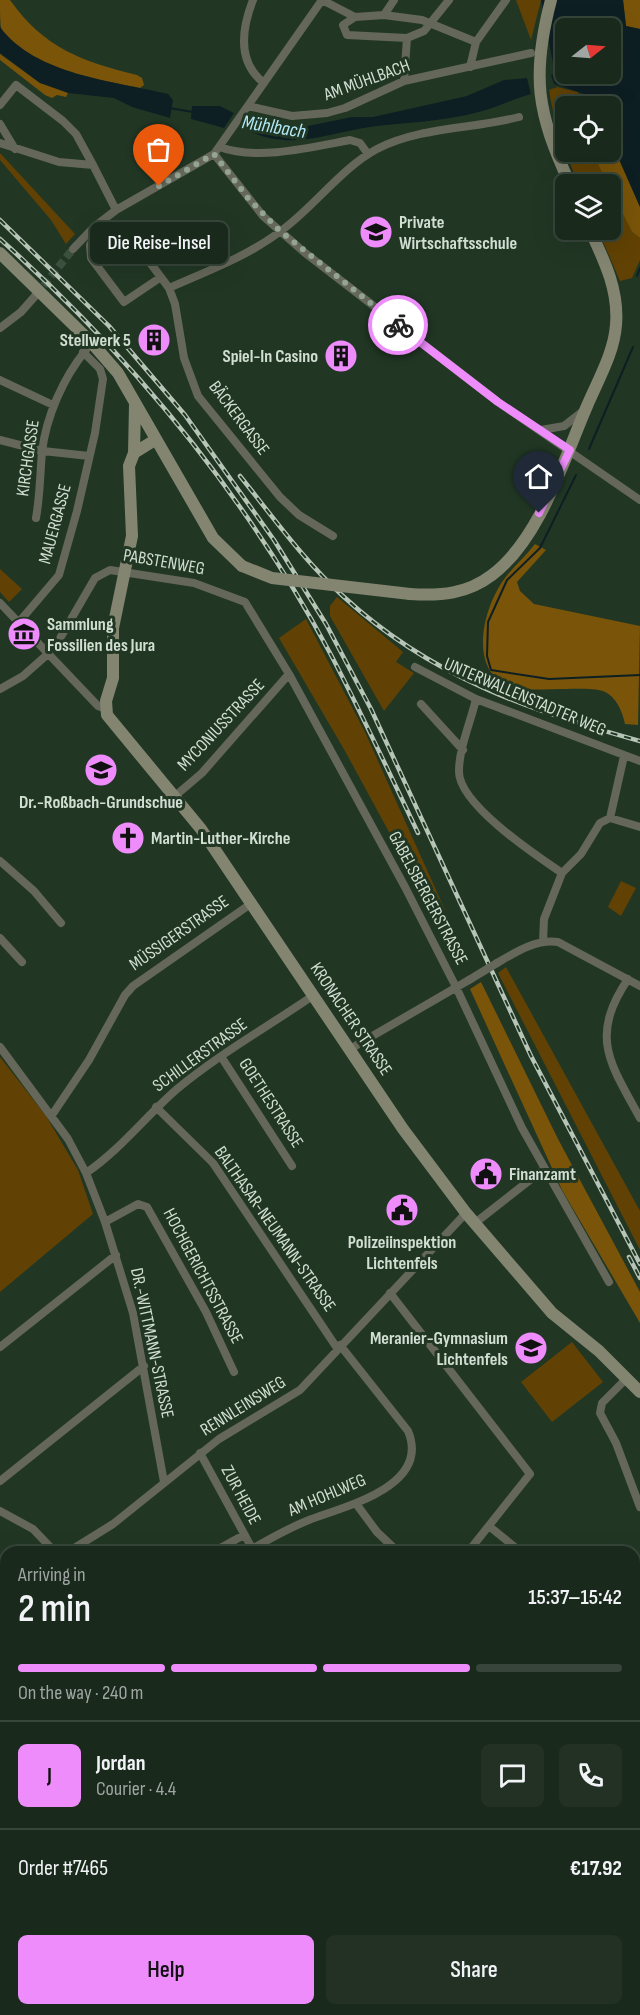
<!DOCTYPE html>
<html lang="en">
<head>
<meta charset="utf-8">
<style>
  body { margin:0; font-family:"Sofia Sans Condensed",sans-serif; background:#223124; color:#f1f3f6; height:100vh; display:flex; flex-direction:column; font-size:22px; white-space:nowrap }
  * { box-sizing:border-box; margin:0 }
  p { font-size:20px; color:#9fa6a3 }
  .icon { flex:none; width:33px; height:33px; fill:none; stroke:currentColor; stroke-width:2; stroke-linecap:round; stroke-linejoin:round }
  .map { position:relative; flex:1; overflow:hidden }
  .side { position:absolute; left:0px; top:1546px; width:640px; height:470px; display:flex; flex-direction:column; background:#19291b; border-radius:18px 18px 0 0; box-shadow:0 6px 24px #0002,0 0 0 2px #37453a }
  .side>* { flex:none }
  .needle { width:39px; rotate:73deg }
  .tools { position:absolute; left:555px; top:18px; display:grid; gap:12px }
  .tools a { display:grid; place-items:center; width:66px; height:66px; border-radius:9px; background:#19291b; box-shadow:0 6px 24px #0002,0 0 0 2px #37453a; font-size:30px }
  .pin { position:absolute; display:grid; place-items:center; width:51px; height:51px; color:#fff; margin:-62px -26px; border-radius:50% 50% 50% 0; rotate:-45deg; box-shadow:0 0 6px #0007 }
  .pin .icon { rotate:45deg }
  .courier { position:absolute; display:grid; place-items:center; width:60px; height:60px; margin:-30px; border:4px solid #ed8cfa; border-radius:50%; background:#fff; color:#222; box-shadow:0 2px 8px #0007 }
  .bubble { position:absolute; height:42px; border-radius:9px; background:#19291b; box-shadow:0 6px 24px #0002,0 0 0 2px #37453a; font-size:20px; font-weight:600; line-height:42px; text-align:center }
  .overview em { font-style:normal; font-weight:600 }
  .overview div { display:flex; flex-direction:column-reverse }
  .overview { display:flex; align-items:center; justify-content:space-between; height:102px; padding:0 18px }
  h1 { font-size:39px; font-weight:600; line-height:45px }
  .bar { display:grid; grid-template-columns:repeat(4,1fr); gap:9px 6px; align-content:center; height:72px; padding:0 18px }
  .bar i { height:8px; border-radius:4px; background:#37453a }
  .bar .current { background:#ed8cfa }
  .bar p { grid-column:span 4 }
  .line { display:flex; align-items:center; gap:15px; padding:0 18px; border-top:2px solid #37453a }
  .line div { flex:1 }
  .round { display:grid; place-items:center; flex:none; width:63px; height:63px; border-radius:9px; background:#223124 }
  .cta { display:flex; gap:12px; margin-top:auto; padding:12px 18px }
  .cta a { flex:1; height:69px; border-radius:9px; background:#ed8cfa; color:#111; font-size:24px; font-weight:600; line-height:69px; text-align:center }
  .cta a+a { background:#223124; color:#f1f3f6 }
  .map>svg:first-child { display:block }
  .green { fill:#614204 }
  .forest { fill:#795409 }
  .water { fill:#0e1f23; fill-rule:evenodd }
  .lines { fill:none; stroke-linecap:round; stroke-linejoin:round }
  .stream { stroke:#0e1f23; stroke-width:2 }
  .street-tunnel { stroke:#3b503e; stroke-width:8; stroke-dasharray:8 4; stroke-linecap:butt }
  .street { stroke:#65675a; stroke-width:8 }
  .secondary { stroke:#838571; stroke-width:12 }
  .highway { stroke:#adb191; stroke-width:15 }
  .rail-casing { stroke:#b7c5b8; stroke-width:4.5 }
  .rail { stroke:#213724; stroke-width:2; stroke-dasharray:7; stroke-linecap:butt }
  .street-bridge { stroke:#65675a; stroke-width:8 }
  .secondary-bridge { stroke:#838571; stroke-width:12 }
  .done { stroke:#93a495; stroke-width:6; stroke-dasharray:0 10.8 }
  .route { stroke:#ed8cfa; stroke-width:8 }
  .labels { text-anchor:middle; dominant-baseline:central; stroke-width:6; stroke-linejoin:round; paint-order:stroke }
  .street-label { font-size:18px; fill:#d1ded2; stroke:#213724 }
  .poi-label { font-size:18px; font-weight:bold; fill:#d1ded2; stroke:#213724; text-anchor:start }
  .water-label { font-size:20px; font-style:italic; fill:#b3eafa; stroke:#213724 }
</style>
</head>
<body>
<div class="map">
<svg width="640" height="2015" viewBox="0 0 640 2015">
  <rect width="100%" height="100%" fill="#213724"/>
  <path class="green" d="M516,0h25l-10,40z
    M557,87l21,5 6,14h-18v46h26l17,32h-30c-14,-30 -25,-61 -30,-94z
    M0,153l75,81 -9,10 -15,-24 -51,-60z
    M611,188l21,44 8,6v22l-8,18 -12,3 -22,-51h12z
    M0,569l22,20 -13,13 -9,-10z
    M337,597l66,55 -7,10 18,11 -30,38 -54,-95v-10z
    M306,619l59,113 80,178 -12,3 -88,-162 -66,-113z
    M621,881l15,7 -15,28 -13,-9z
    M506,967l134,244v39l-142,-277z
    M0,1057l46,59 32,54 15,44 -93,78z
    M572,1342l31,40 -51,40 -31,-40z
    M205,2010h178v5h-176z"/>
  <path class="forest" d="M0,0h10c34,48 73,62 127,75l5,3 2,7 -4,3c-36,-7 -124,-23 -139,-60 -1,-7 -1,-20 -1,-28z
    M623,0h17v29l-14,-3z
    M0,54l40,29 25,7 3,3 -2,4 -9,-2 -5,3 -7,-3 -45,-35z
    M611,141l29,66v31l-8,-6 -40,-80h18z
    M535,544l11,6 -29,32 3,9 14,13 106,22 -2,99 -13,-1c-3,-13 -8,-27 -22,-33 -13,-5 -64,0 -82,-2 -56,-7 -40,-80 -16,-111 9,-12 21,-22 30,-34z
    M481,982l77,157 82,153v31l-78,-133 -92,-201z"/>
  <path class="water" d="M541,0h82l3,26 14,3v178l-29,-66 -1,-35h-15l-5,-10 -36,-12 -3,-9 4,-1zM566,28h44v46h-44z
    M0,27c36,48 113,54 168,67l5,6 -3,18 -38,-11 -18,-9 -46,-5 -28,-10 -40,-30z
    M527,78l4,16c-18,5 -35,14 -52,18 -36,10 -73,10 -109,15 -47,7 -83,26 -129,0l8,-11 32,9 22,2 49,-10h21l94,-21 37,-16z
    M192,106h28l14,7 -10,15 -33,-9z"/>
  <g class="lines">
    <path class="stream" d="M169,108l24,4
      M637,276l3,-8
      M589,449l44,-102
      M576,475l-36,73 -33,32 -19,42 -1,34 4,14 58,9 91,-4"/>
    <path class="street-tunnel" d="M36,295l37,-46"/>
    <path class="street" d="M253,0c-11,28 -16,62 11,83
      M322,0l33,17 29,-2 38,5 54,22
      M384,15l10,-15
      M355,17l-12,8 4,10 60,3 17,-7 25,-31
      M470,67l6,-25 30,-42
      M404,81l3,-43
      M0,105l16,-20 47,36 13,13 17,31
      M248,106l44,10 35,-3 18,-5 59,-27 127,-28
      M0,124l15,25
      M0,143l59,19 34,3 23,45
      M220,147c36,14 93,0 130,-7l10,3 8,11
      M214,154l49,62 41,36 194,150 142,98
      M94,227l2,6 -6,12 1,13 33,44 37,-25
      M73,249l21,-22 22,-17 98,-56 108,-154
      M148,260l21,28 6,16 9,54 14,38 82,101 19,18 34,21
      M169,288c41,-18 82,-33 117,-61 31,-24 57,-60 91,-78 42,-22 96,-20 142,-32
      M0,328l21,-16 15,-17
      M0,380l53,25
      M541,430l23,-4 18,-14
      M0,440l43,11 46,5
      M36,518c4,-22 4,-43 6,-66 4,-35 21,-74 44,-102
      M0,603l98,103 8,3
      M19,622l40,-47 18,-64 18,-78 8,-54 -3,-10 -17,-17
      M59,640l36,-62 15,-8 84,13 51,19 44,72 116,213 51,100 66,141 87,154
      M415,667l61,32 164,62
      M0,689l23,-13 26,-23
      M476,699c-5,22 -17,49 -17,72 -1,33 78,85 103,102
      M421,704l42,46
      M175,796l27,-23 87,-99
      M610,818l14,-62
      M0,861l34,30 27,32
      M0,938l22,24
      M543,942l1,-23 18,-46 19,-19 19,-31 10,-5 30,9
      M497,963c19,-11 39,-24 61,-21l82,44
      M628,979c-39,58 -18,84 12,139
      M0,1047l68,92 18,34 19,49 28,91 31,169
      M350,1049l119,-69
      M222,1058l70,108
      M156,1107l57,56 124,185
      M52,1115l37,-55 36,-65 8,-9 119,-83
      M86,1173c34,-23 60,-57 91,-84 42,-35 92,-63 137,-94
      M105,1222l33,-18 9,3 59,105 28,60
      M475,1223l69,-54
      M390,1293l140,181 -62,78
      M0,1347l116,-92
      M627,1378l-25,25 -2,10 16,30 24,64
      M200,1453l54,99
      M0,1481l144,-115
      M357,1505l20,27 21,20
      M0,1511l33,18 22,23
      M490,1527l31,25
      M252,1549c19,-11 37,-21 57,-29 37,-14 122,-34 99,-89l-68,-86
      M68,1552l45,-28 106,-85 81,-49 166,-177
      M213,1552l31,-17
      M634,1587l6,-4
      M0,1680l6,-19"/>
    <path class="secondary" d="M551,0c-20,76 -14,113 19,184
      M0,253l92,90 26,30 95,165 29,28
      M155,440l-21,13 -5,13 3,70 -19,92v50l-7,23 1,14 94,114 202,300 63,84 86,100 47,38 41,41
      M134,453l1,-48
      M410,594c31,2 57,0 82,-19 48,-36 72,-116 95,-169 11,-26 27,-53 29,-81 3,-35 -12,-65 -26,-95"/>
    <path class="highway" d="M0,1634l6,2
      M0,1647l6,2
      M634,1825h6
      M634,1875l6,2
      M634,1888l6,3"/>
    <defs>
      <path id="rail" d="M0,220l109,106 76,89 89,125 52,84 45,85 160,347 109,208
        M0,239c132,118 246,257 330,414 31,59 59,119 88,180
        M240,476c33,41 64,85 104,121 86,79 185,114 296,144
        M629,1257l11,21"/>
    </defs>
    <use href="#rail" class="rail-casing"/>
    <use href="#rail" class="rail"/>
    <path class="street-bridge" d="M469,980l28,-17"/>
    <path class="secondary-bridge" d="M242,566l30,12 138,16"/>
  </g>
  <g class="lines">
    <path class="done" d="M159,186l55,-32 34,44 32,33 118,94"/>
    <path class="route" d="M398,325l100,77 72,48 -31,63"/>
  </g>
  <defs>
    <symbol id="school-disc" viewBox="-11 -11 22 22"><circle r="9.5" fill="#ed8cfa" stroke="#213724"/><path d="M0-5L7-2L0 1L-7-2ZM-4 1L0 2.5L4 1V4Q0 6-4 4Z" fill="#111"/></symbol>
    <symbol id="building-disc" viewBox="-11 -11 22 22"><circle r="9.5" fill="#ed8cfa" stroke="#213724"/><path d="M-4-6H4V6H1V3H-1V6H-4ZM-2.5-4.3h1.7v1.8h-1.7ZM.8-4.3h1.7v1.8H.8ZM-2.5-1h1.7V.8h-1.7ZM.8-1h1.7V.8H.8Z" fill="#111"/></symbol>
    <symbol id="museum-disc" viewBox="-11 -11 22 22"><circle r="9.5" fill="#ed8cfa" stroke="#213724"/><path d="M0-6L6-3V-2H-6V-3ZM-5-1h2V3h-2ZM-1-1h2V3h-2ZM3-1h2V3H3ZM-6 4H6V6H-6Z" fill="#111"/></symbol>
    <symbol id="church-disc" viewBox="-11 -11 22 22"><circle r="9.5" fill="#ed8cfa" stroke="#213724"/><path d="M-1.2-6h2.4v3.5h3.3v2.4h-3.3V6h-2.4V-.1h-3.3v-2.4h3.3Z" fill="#111"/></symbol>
    <symbol id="civic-disc" viewBox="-11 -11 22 22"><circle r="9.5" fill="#ed8cfa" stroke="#213724"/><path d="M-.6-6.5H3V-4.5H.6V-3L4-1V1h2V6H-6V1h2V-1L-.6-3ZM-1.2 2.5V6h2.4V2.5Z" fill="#111"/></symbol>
  </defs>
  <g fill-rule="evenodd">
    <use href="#school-disc" x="357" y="213" width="38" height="38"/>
    <use href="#building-disc" x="135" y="321" width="38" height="38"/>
    <use href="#building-disc" x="322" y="337" width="38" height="38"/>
    <use href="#museum-disc" x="5" y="615" width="38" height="38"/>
    <use href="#school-disc" x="82" y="751" width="38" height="38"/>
    <use href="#church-disc" x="109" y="819" width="38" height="38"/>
    <use href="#civic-disc" x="467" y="1155" width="38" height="38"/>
    <use href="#civic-disc" x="383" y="1191" width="38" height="38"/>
    <use href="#school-disc" x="512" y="1329" width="38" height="38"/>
  </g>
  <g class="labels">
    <g class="street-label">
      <text transform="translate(367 80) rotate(-20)">AM MÜHLBACH</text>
      <text transform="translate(239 418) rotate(53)">BÄCKERGASSE</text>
      <text transform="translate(28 458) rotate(-82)">KIRCHGASSE</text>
      <text transform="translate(55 524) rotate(-75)">MAUERGASSE</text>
      <text transform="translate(164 562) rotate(10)">PABSTENWEG</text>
      <text transform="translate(525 697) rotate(23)">UNTERWALLENSTADTER WEG</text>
      <text transform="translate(221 725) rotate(-47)">MYCONIUSSTRASSE</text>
      <text transform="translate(428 898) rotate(62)">GABELSBERGERSTRASSE</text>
      <text transform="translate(179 933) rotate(-35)">MÜSSIGERSTRASSE</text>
      <text transform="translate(351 1019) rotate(56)">KRONACHER STRASSE</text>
      <text transform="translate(200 1055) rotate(-36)">SCHILLERSTRASSE</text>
      <text transform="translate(271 1103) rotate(57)">GOETHESTRASSE</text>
      <text transform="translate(275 1229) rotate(55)">BALTHASAR-NEUMANN-STRASSE</text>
      <text transform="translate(203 1276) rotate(62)">HOCHGERICHTSSTRASSE</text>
      <text transform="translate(152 1343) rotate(78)">DR.-WITTMANN-STRASSE</text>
      <text transform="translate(243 1406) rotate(-32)">RENNLEINSWEG</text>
      <text transform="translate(241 1495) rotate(62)">ZUR HEIDE</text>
      <text transform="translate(327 1495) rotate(-23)">AM HOHLWEG</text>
    </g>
    <g class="poi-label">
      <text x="399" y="222">Private<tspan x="399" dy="21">Wirtschaftsschule</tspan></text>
      <text x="131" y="340" text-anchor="end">Stellwerk 5</text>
      <text x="318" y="356" text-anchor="end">Spiel-In Casino</text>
      <text x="47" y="624">Sammlung<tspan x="47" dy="21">Fossilien des Jura</tspan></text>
      <text x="101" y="802" text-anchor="middle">Dr.-Roßbach-Grundschue</text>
      <text x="151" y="838">Martin-Luther-Kirche</text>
      <text x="509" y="1174">Finanzamt</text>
      <text x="402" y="1242" text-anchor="middle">Polizeiinspektion<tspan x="402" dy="21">Lichtenfels</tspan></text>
      <text x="508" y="1338" text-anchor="end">Meranier-Gymnasium<tspan x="508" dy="21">Lichtenfels</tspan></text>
    </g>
    <g class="water-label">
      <text transform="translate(274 127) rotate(9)">Mühlbach</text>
    </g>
  </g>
</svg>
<div class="tools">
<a><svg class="needle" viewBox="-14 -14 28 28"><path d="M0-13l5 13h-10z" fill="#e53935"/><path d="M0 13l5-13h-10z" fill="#9fa6a3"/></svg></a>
<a><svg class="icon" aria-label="locate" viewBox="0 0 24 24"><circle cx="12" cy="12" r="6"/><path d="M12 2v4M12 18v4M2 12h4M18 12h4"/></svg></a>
<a><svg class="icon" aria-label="layers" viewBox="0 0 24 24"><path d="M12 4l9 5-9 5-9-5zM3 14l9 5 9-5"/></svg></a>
</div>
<div class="pin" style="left:159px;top:186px;background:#ea580c"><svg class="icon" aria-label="bag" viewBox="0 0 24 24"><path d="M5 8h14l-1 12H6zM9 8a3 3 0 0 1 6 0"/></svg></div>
<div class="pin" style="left:539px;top:513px;background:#1f2937"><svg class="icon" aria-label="home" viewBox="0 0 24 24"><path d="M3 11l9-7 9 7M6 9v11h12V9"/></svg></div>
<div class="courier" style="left:398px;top:325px"><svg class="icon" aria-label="bike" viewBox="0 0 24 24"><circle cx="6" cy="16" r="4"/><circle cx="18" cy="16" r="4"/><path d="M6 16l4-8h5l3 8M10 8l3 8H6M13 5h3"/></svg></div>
<div class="bubble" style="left:90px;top:222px;width:138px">Die Reise-Insel</div>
<section class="side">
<div class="overview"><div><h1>2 min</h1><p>Arriving in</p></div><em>15:37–15:42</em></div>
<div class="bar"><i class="current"></i><i class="current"></i><i class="current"></i><i></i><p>On the way · 240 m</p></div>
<div class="line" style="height:108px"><b class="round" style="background:#ed8cfa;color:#111">J</b><div><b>Jordan</b><p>Courier · 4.4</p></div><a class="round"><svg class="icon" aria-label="chat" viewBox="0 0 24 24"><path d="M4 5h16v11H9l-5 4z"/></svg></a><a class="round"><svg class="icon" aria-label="phone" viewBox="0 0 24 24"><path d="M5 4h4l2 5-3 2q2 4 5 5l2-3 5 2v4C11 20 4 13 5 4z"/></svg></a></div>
<div class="line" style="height:78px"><div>Order #7465</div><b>€17.92</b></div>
<div class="cta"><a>Help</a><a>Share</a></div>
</section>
</div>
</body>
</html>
